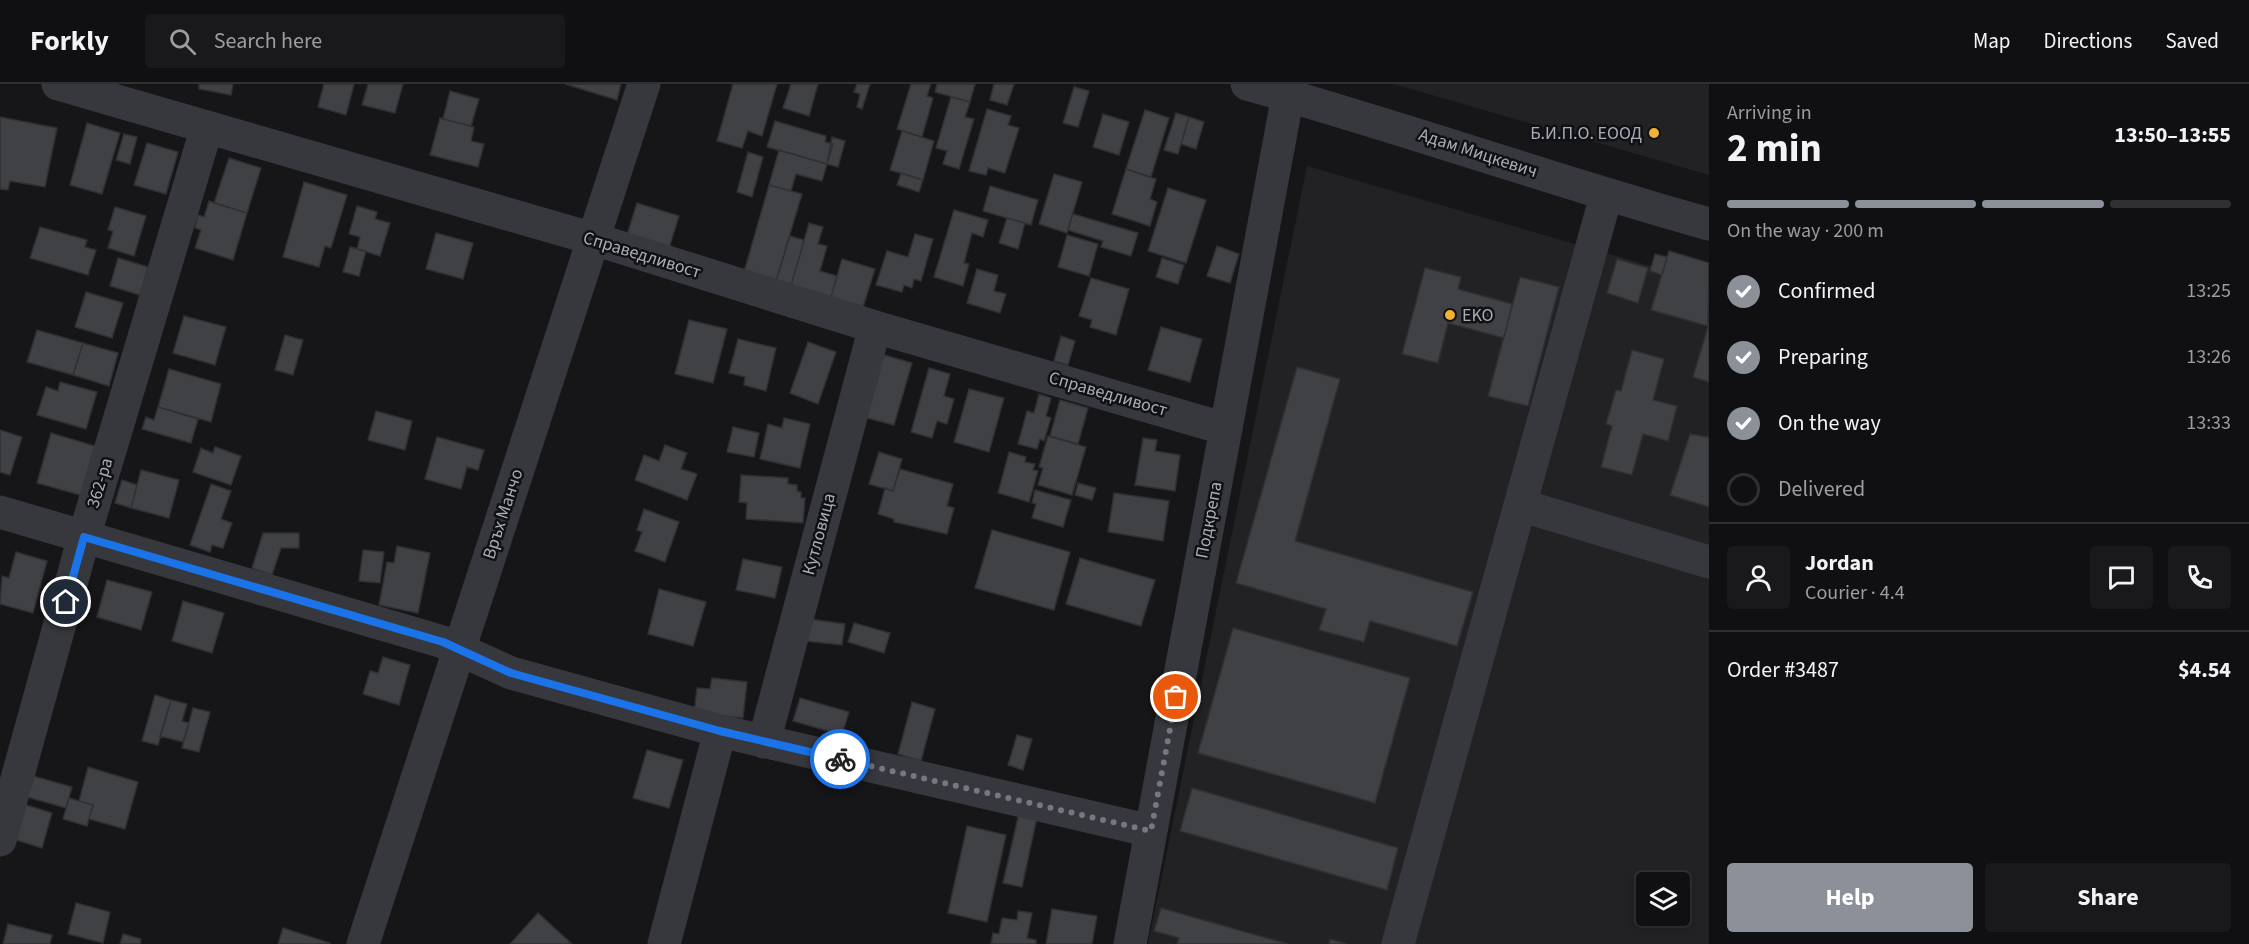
<!DOCTYPE html>
<html lang="en">
<head>
<meta charset="utf-8">
<style>
  body { margin:0; font-family:"Source Sans 3",sans-serif; background:#19191b; color:#f1f3f6; height:100vh; display:flex; flex-direction:column; font-size:22px; white-space:nowrap }
  * { box-sizing:border-box; margin:0 }
  p { font-size:20px; color:#9c9d9f }
  .icon { flex:none; width:33px; height:33px; fill:none; stroke:currentColor; stroke-width:2; stroke-linecap:round; stroke-linejoin:round }
  .map { position:relative; flex:1; overflow:hidden }
  .side { display:flex; flex-direction:column; background:#101012; width:540px }
  .side>* { flex:none }
  .fabs { position:absolute; left:1636px; top:788px; display:grid; gap:12px }
  .fabs a { display:grid; place-items:center; width:54px; height:54px; border-radius:6px; background:#101012; box-shadow:0 3px 9px #0003,0 0 0 2px #303032; font-size:30px }
  .pin { position:absolute; display:grid; place-items:center; width:51px; height:51px; color:#fff; margin:-26px; border:3px solid #fff; border-radius:50%; box-shadow:0 2px 6px #0007 }
  .courier { position:absolute; display:grid; place-items:center; width:60px; height:60px; margin:-30px; border:4px solid #1a73e8; border-radius:50%; background:#fff; color:#222; box-shadow:0 2px 8px #0007 }
  .headline em { font-style:normal; font-weight:700 }
  .headline div { display:flex; flex-direction:column-reverse }
  .headline { display:flex; align-items:center; justify-content:space-between; height:102px; padding:0 18px }
  h1 { font-size:39px; font-weight:700; line-height:45px }
  .bar { display:grid; grid-template-columns:repeat(4,1fr); gap:9px 6px; align-content:center; height:72px; padding:0 18px }
  .bar i { height:8px; border-radius:4px; background:#303032 }
  .bar .selected { background:#8c9099 }
  .bar p { grid-column:span 4 }
  .line { display:flex; align-items:center; gap:15px; padding:0 18px; border-top:2px solid #303032 }
  .line div { flex:1 }
  .round { display:grid; place-items:center; flex:none; width:63px; height:63px; border-radius:6px; background:#19191b }
  ol { padding:0 18px; list-style:none }
  li { display:flex; align-items:center; gap:18px; height:66px }
  li p { margin-inline-start:auto }
  li .icon { padding:6px; border-radius:50%; background:#8c9099; color:#fff; stroke-width:4 }
  li:last-child { color:#9c9d9f }
  li i { width:33px; height:33px; border:3px solid #303032; border-radius:50% }
  .primary-button { display:flex; gap:12px; margin-top:auto; padding:12px 18px }
  .primary-button a { flex:1; height:69px; border-radius:6px; background:#8c9099; color:#fff; font-size:24px; font-weight:700; line-height:69px; text-align:center }
  .primary-button a+a { background:#19191b; color:#f1f3f6 }
  header { display:flex; align-items:center; gap:36px; box-sizing:border-box; height:84px; padding:0 30px; background:#101012; border-bottom:2px solid #303032 }
  header strong { font-size:28px }
  nav { display:flex; gap:33px; margin-inline-start:auto; font-size:21px }
  .search { width:420px; height:54px; background:#19191b; display:flex; align-items:center; gap:15px; box-sizing:border-box; padding:0 21px; border-radius:6px; color:#9c9d9f; font-size:22px }
  main { display:flex; flex:1; min-height:0 }
  .map>svg:first-child { display:block }
  .built { fill:#222225; fill-rule:evenodd }
  .building { fill:#404145; stroke:#303034; stroke-width:1.5 }
  .lines { fill:none; stroke-linecap:round; stroke-linejoin:round }
  .minor { stroke:#37383d; stroke-width:33 }
  .done { stroke:#757880; stroke-width:6; stroke-dasharray:0 10.8 }
  .route { stroke:#1a73e8; stroke-width:8 }
  .poi-dot { fill:#f2b134; stroke:#111113; stroke-width:2 }
  .labels { text-anchor:middle; dominant-baseline:central; stroke-width:5; stroke-linejoin:round; paint-order:stroke }
  .poi-label { font-size:18px; fill:#a8adb8; stroke:#111113; text-anchor:end }
  .street-label { font-size:18px; fill:#a8adb8; stroke:#111113 }
</style>
</head>
<body>
<header>
<strong>Forkly</strong>
<div class="search"><svg class="icon" aria-label="search" viewBox="0 0 24 24"><circle cx="10" cy="10" r="6"/><path d="M15 15l6 6"/></svg>Search here</div>
<nav><a>Map</a><a>Directions</a><a>Saved</a></nav>
</header>
<main>
<div class="map">
<svg width="1709" height="860" viewBox="0 0 1709 860">
  <rect width="100%" height="100%" fill="#161618"/>
  <path class="built" d="M1394,0h315v91z
    M1307,82l402,117v661h-561zM1647,798h33v33h-33z"/>
  <path class="building" d="M199,0h34l-2,11 -32,-6z
    M324,0h30l-8,31 -28,-8z
    M368,0h35l-8,29 -33,-8z
    M565,0h56l-4,16z
    M733,0h44l-15,52 -14,-5 -6,17 -25,-7z
    M791,0h27l-9,32 -26,-8z
    M857,0h13l-8,25 -5,-2 3,-13 -6,-2z
    M911,0h20l-4,12 6,2 -11,39 -25,-8z
    M937,0h38l-5,18 -35,-10z
    M994,0h20l-7,21 -17,-5z
    M1074,3l15,4 -11,36 -15,-4z
    M450,7l29,8 -8,27 -28,-7z
    M951,13l19,5 -5,15 9,2 -15,50 -16,-5 4,-13 -11,-3z
    M987,25l24,7 -3,9 11,3 -14,45 -17,-5 -2,7 -17,-4z
    M1145,26l24,8 -18,59 -25,-8z
    M1176,29l13,4 -11,37 -14,-4z
    M1103,30l26,8 -10,33 -26,-8z
    M0,33l57,11 -12,59 -35,-6 -2,9 -8,-1z
    M1189,33l15,5 -8,27 -15,-5z
    M440,34l34,9 -3,14 13,3 -6,23 -48,-12z
    M775,37l51,15 -1,6 8,2 -6,20 -60,-17z
    M87,39l33,10 -18,61 -32,-9z
    M902,47l32,10 -11,39 -33,-10z
    M124,50l13,3 -7,27 -14,-4z
    M832,53l13,4 -7,26 -11,-3z
    M147,59l31,9 -12,42 -32,-9z
    M779,66l48,14 -5,17 -26,-7 -5,17 -22,-6z
    M748,68l15,5 -11,40 -15,-5z
    M229,74l32,10 -14,45 -33,-10z
    M1126,85l30,10 -6,20 7,3 -7,24 -38,-12z
    M901,89l22,7 -4,12 -22,-7z
    M1054,90l28,8 -15,51 -28,-9z
    M304,98l43,13 -16,53 -6,-2 -6,21 -36,-10z
    M769,101l33,9 -26,87 -32,-9z
    M990,102l48,14 -7,25 -48,-14z
    M1168,104l38,12 -20,63 -38,-12z
    M209,117l38,12 -14,47 -38,-12 6,-18 -6,-2 3,-13 6,2z
    M637,119l42,13 -10,32 -42,-13z
    M357,122l20,6 -2,7 15,4 -10,33 -23,-7 3,-12 -11,-3z
    M115,123l31,9 -12,40 -26,-8 5,-17 -5,-1z
    M954,126l34,10 -5,17 -11,-4 -8,30 5,1 -6,22 -29,-9z
    M1073,130l65,19 -7,23 -30,-9 2,-6 -35,-11z
    M1007,134l18,5 -7,26 -19,-6z
    M809,139l14,4 -5,17 9,2 -7,25 17,5 -6,21 -40,-11z
    M40,143l47,13 -2,7 11,3 -8,25 -58,-17z
    M436,149l37,10 -10,36 -37,-10z
    M915,150l18,5 -12,42 -7,-2 -2,9 -8,-3 -2,7 -26,-7 11,-34 21,6z
    M1067,151l31,9 -9,32 -31,-9z
    M790,152l14,4 -13,46 -15,-5z
    M1217,162l22,8 -9,29 -23,-7z
    M350,163l16,4 -7,25 -16,-4z
    M1669,167l40,12 -1,63 -57,-16z
    M1655,170l12,3 -5,18 -12,-4z
    M118,174l30,9 -8,28 -30,-9z
    M1162,174l22,7 -6,19 -22,-7z
    M842,175l33,10 -12,38 -32,-10z
    M1617,175l31,9 -10,35 -31,-10z
    M1425,184l36,9 -3,12 54,15 -8,34 -56,-15 -10,40 -36,-9z
    M977,185l21,6 -4,16 12,3 -6,19 -33,-10z
    M1520,193l39,10 -31,119 -40,-10z
    M1091,194l38,11 -13,46 -26,-8 2,-7 -13,-4z
    M86,208l37,11 -11,35 -37,-11z
    M184,232l42,11 -11,38 -42,-12z
    M689,236l38,9 -14,54 -38,-9z
    M1709,239v59l-16,-5z
    M1161,243l41,12 -12,43 -42,-12z
    M37,246l46,13 -10,32 -46,-13z
    M285,251l18,5 -10,35 -18,-5z
    M1061,252l14,5 -7,24 -14,-4z
    M738,255l38,9 -10,43 -22,-6 1,-8 -16,-4z
    M808,258l28,10 -18,52 -28,-11z
    M83,259l35,10 -9,33 -36,-11z
    M1632,266l32,9 -11,41 24,6 -9,35 -25,-7 -11,41 -31,-8 11,-41 -6,-2 10,-34 5,1z
    M881,270l31,9 -18,62 -31,-8z
    M1297,283l43,12 -45,162 178,51 -16,54 -87,-25 -6,21 -45,-12 7,-21 -90,-26z
    M929,284l21,6 -6,22 10,3 -7,25 -10,-3 -5,17 -21,-6z
    M169,285l52,15 -10,38 -53,-15z
    M60,298l37,10 -11,37 -49,-14 9,-28 12,4z
    M969,305l35,9 -15,54 -35,-10z
    M1039,310l12,4 -5,18 5,2 -7,23 -4,-2 -3,10 -19,-5 9,-33 7,2z
    M1060,316l28,8 -10,36 -28,-8z
    M158,323l40,12 -7,24 -49,-14 4,-12 8,3z
    M376,327l36,10 -7,29 -37,-10z
    M784,334l26,6 -10,44 -40,-9 8,-35 14,4z
    M733,343l26,6 -5,24 -27,-5z
    M0,346l22,7 -12,38 -10,-3z
    M51,349l47,14 -14,49 -47,-13z
    M1690,350l19,3v70l-39,-12z
    M1048,352l38,11 -14,48 -34,-10 5,-17 -4,-1z
    M437,353l47,13 -6,20 -11,-3 -6,22 -36,-10z
    M1143,354l14,2 -2,11 25,4 -5,36 -40,-6z
    M665,361l22,8 -6,16 16,5 -10,26 -52,-20 9,-25 15,6z
    M215,363l26,9 -10,29 -38,-13 8,-24 12,5z
    M879,368l23,7 -9,32 -24,-7z
    M1009,368l17,5 -1,5 10,2 -2,6 5,1 -9,31 -31,-9z
    M900,385l53,15 -6,22 7,2 -7,26 -53,-12v-3l-16,-5 7,-26 8,3z
    M141,386l38,10 -10,38 -38,-10z
    M741,391l47,3v6l9,1v6l4,1v6h4l-2,25 -57,-4 1,-16 -8,-1z
    M122,396l15,5 -6,23 -16,-5z
    M1078,399l18,5 -4,12 -17,-5z
    M211,400l20,7 -10,28 11,4 -9,25 -11,-3 -2,7 -20,-7z
    M1035,406l36,10 -8,27 -31,-9 4,-14 -4,-1z
    M1114,409l55,8 -6,40 -55,-9z
    M644,425l35,13 -14,40 -30,-11 7,-19 -5,-2z
    M992,446l78,22 -16,58 -79,-22z
    M263,449h36v15h-18l-9,27 -20,-7z
    M397,462l33,7 -12,60 -39,-8 8,-43 7,1z
    M363,466l21,2 -4,31 -21,-2z
    M16,468l31,9 -14,52 -33,-9 2,-28 7,2z
    M1080,474l75,22 -14,46 -75,-22z
    M743,475l39,8 -7,31 -39,-8z
    M107,496l45,12 -11,38 -44,-13z
    M659,505l47,13 -13,44 -45,-12z
    M183,517l41,12 -12,40 -40,-12z
    M810,535l35,5 -3,21 -36,-4z
    M854,539l36,10 -6,20 -36,-11z
    M1233,544l177,50 -35,125 -177,-50z
    M383,573l27,8 -11,40 -36,-11 7,-23 8,2z
    M712,594l35,4 -4,36 -49,-5 3,-25 13,1z
    M155,611l16,5 -13,45 -16,-4z
    M800,614l49,14 -7,23 -49,-14z
    M171,616l16,4 -5,17 7,2 -6,19 -23,-6z
    M912,618l23,7 -14,52 -23,-7z
    M193,624l17,4 -11,40 -17,-4z
    M1017,651l15,4 -9,31 -15,-5z
    M647,666l36,10 -14,48 -36,-10z
    M88,683l50,15 -13,47 -36,-10 4,-14 -14,-4z
    M33,692l39,11 -6,21 -39,-11z
    M1192,704l206,60 -11,42 -207,-59z
    M69,714l24,7 -6,21 -24,-7z
    M23,720l29,9 -10,35 -29,-9z
    M1019,729l18,4 -15,70 -19,-4z
    M967,742l39,9 -19,87 -39,-9z
    M76,819l34,9 -7,31 -35,-9z
    M1161,824l127,36h-111l2,-6 -25,-7z
    M1052,825l45,7 -5,28h-46z
    M1018,827l14,2 -5,25 9,2v4h-45l2,-11 6,1 3,-16 15,2z
    M538,829l34,31h-62z
    M8,840l44,11 -2,9h-47z
    M283,844l47,15 -1,1h-51z
    M123,850l18,5 -1,5h-20z
    M1330,855l17,5h-18z"/>
  <g class="lines">
    <path class="minor" d="M58,0l536,155 281,88 351,102
      M1247,0c155,43 307,97 462,140
      M1520,421l189,57
      M0,428l443,130 68,31 209,58 431,100
      M764,658l111,-415
      M0,756l84,-303 123,-410
      M363,860l281,-860
      M664,860l56,-213
      M1130,860l158,-849
      M1398,860l208,-748"/>
  </g>
  <g class="lines">
    <path class="done" d="M840,675l311,72 25,-134"/>
    <path class="route" d="M66,518l18,-65 359,105 68,31 209,58 120,28"/>
  </g>
  <g class="poi-dot">
    <circle cx="1654" cy="49" r="6"/>
    <circle cx="1450" cy="231" r="6"/>
  </g>
  <g class="labels">
    <g class="poi-label">
      <text x="1642" y="49">Б.И.П.О. ЕООД</text>
      <text x="1462" y="231" text-anchor="start">EKO</text>
    </g>
    <g class="street-label">
      <text transform="translate(1478 69) rotate(18)">Адам Мицкевич</text>
      <text transform="translate(642 171) rotate(17)">Справедливост</text>
      <text transform="translate(1108 310) rotate(16)">Справедливост</text>
      <text transform="translate(100 399) rotate(-73)">362-ра</text>
      <text transform="translate(503 430) rotate(-72)">Връх Манчо</text>
      <text transform="translate(1209 436) rotate(-79)">Подкрепа</text>
      <text transform="translate(819 450) rotate(-75)">Кутловица</text>
    </g>
  </g>
</svg>
<div class="fabs">
<a><svg class="icon" aria-label="layers" viewBox="0 0 24 24"><path d="M12 4l9 5-9 5-9-5zM3 14l9 5 9-5"/></svg></a>
</div>
<div class="pin" style="left:1176px;top:613px;background:#ea580c"><svg class="icon" aria-label="bag" viewBox="0 0 24 24"><path d="M5 8h14l-1 12H6zM9 8a3 3 0 0 1 6 0"/></svg></div>
<div class="pin" style="left:66px;top:518px;background:#1f2937"><svg class="icon" aria-label="home" viewBox="0 0 24 24"><path d="M3 11l9-7 9 7M6 9v11h12V9"/></svg></div>
<div class="courier" style="left:840px;top:675px"><svg class="icon" aria-label="bike" viewBox="0 0 24 24"><circle cx="6" cy="16" r="4"/><circle cx="18" cy="16" r="4"/><path d="M6 16l4-8h5l3 8M10 8l3 8H6M13 5h3"/></svg></div>
</div>
<section class="side">
<div class="headline"><div><h1>2 min</h1><p>Arriving in</p></div><em>13:50–13:55</em></div>
<div class="bar"><i class="selected"></i><i class="selected"></i><i class="selected"></i><i></i><p>On the way · 200 m</p></div>
<ol>
<li><svg class="icon" aria-label="check" viewBox="0 0 24 24"><path d="M5 12l5 5 9-10"/></svg>Confirmed<p>13:25</p></li>
<li><svg class="icon" aria-label="check" viewBox="0 0 24 24"><path d="M5 12l5 5 9-10"/></svg>Preparing<p>13:26</p></li>
<li><svg class="icon" aria-label="check" viewBox="0 0 24 24"><path d="M5 12l5 5 9-10"/></svg>On the way<p>13:33</p></li>
<li><i></i>Delivered</li>
</ol>
<div class="line" style="height:108px"><a class="round"><svg class="icon" aria-label="person" viewBox="0 0 24 24"><circle cx="12" cy="8" r="4"/><path d="M4 21q1-7 8-7t8 7"/></svg></a><div><b>Jordan</b><p>Courier · 4.4</p></div><a class="round"><svg class="icon" aria-label="chat" viewBox="0 0 24 24"><path d="M4 5h16v11H9l-5 4z"/></svg></a><a class="round"><svg class="icon" aria-label="phone" viewBox="0 0 24 24"><path d="M5 4h4l2 5-3 2q2 4 5 5l2-3 5 2v4C11 20 4 13 5 4z"/></svg></a></div>
<div class="line" style="height:78px"><div>Order #3487</div><b>$4.54</b></div>
<div class="primary-button"><a>Help</a><a>Share</a></div>
</section>
</main>
</body>
</html>
